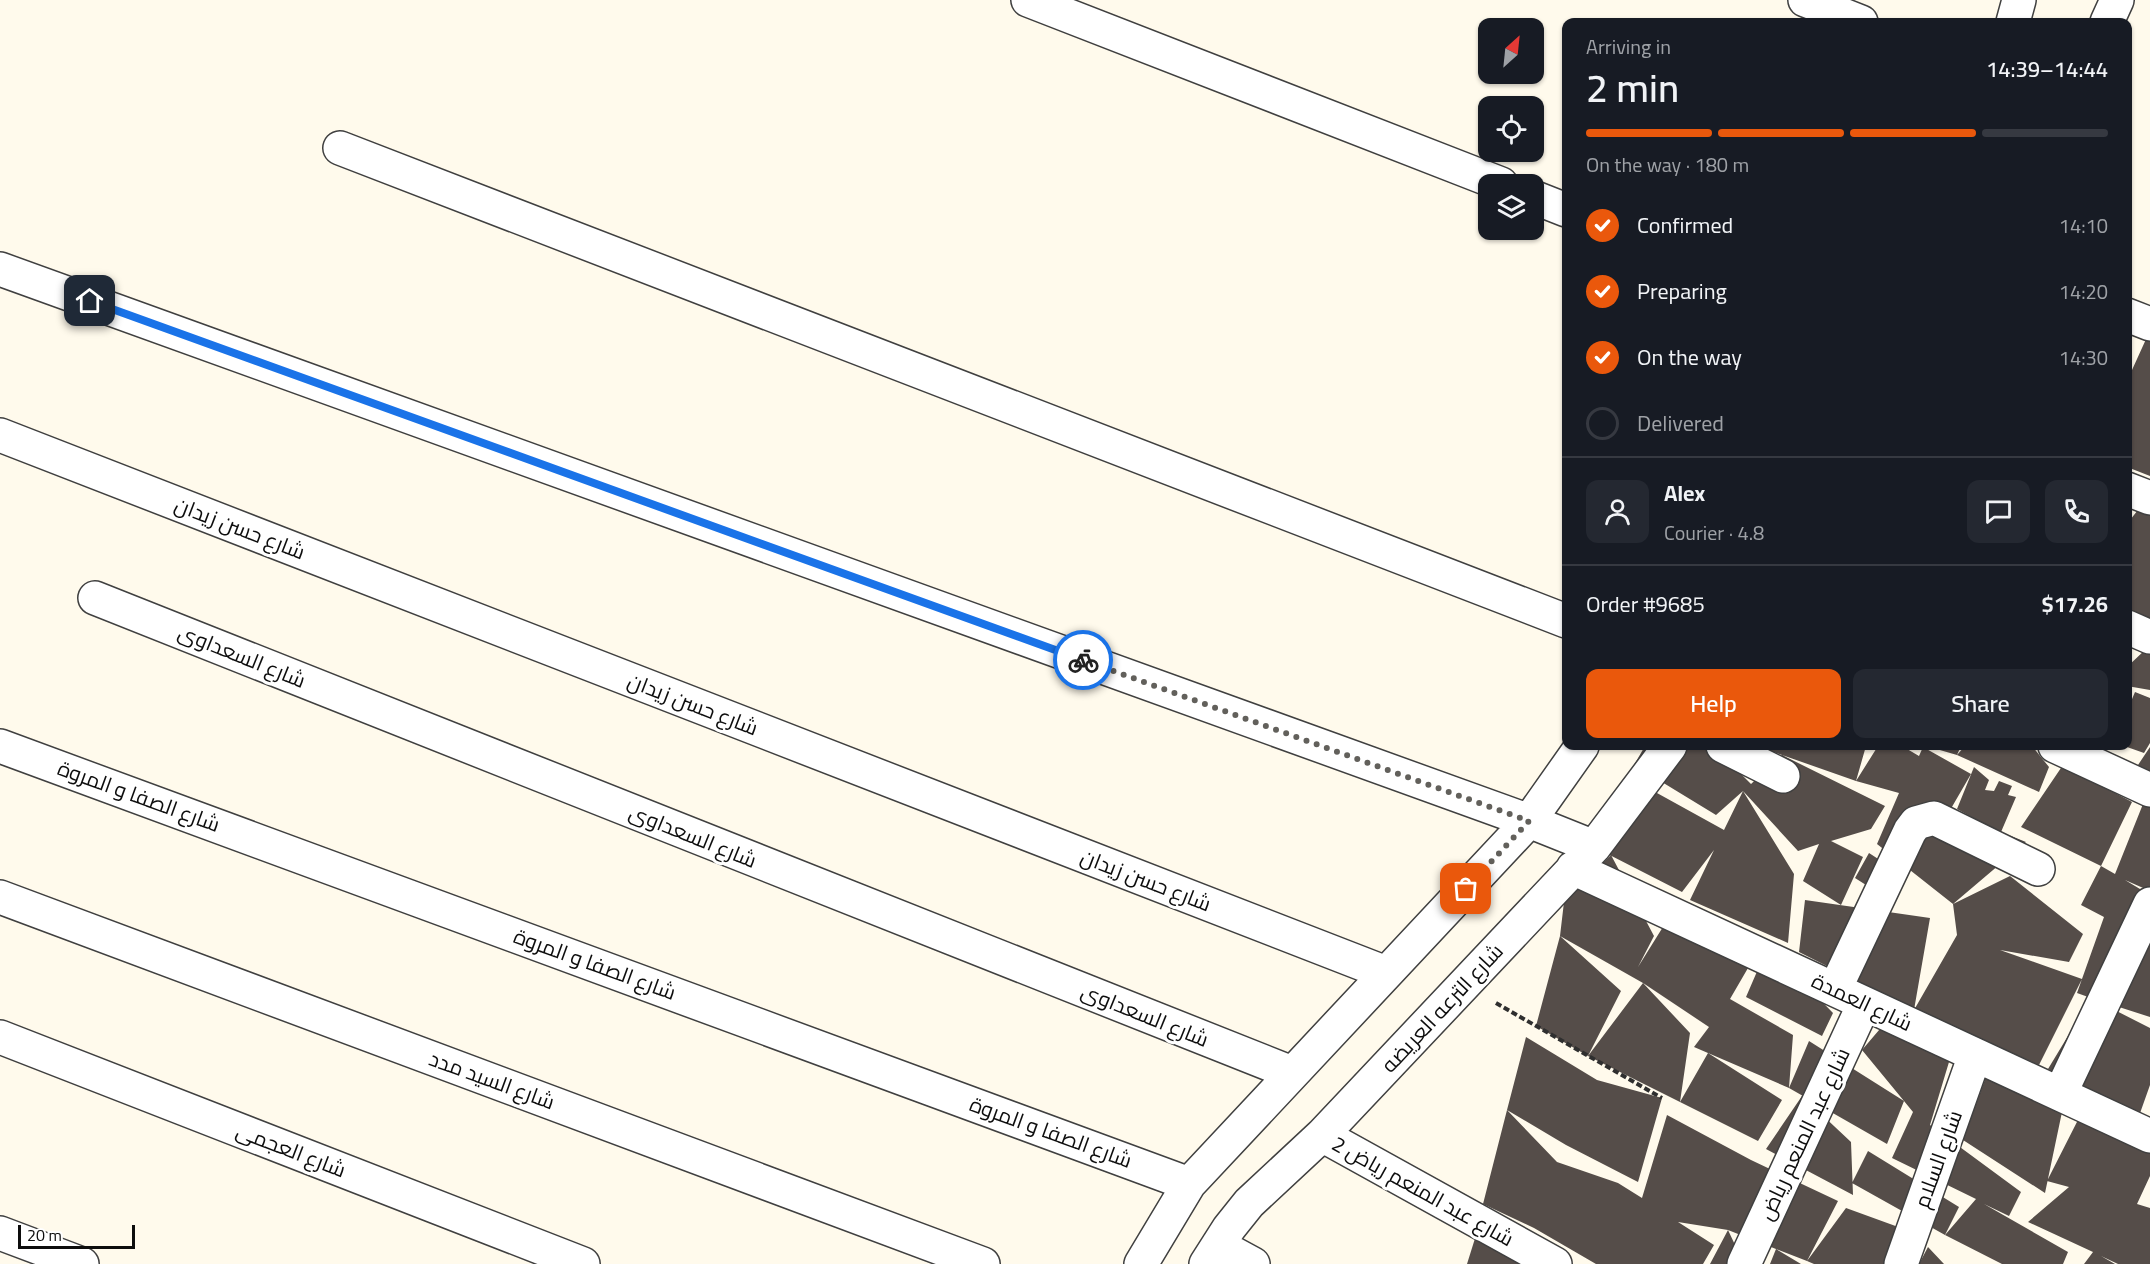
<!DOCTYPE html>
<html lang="en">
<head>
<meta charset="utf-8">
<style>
  body { margin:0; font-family:Georgia,Cairo,serif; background:#242831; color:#f1f3f6; height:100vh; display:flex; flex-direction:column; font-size:22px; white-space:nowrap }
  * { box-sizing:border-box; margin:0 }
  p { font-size:20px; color:#9ea1a6 }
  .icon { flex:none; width:33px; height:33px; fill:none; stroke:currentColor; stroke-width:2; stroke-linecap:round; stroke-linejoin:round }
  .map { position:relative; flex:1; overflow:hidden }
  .panel { position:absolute; left:1562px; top:18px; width:570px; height:732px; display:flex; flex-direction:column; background:#171b24; border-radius:12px; box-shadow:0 2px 4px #0004 }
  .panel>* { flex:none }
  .needle { width:39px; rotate:27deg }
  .buttons { position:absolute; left:1478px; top:18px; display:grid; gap:12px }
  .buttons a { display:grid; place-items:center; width:66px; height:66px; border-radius:12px; background:#171b24; box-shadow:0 2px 4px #0004; font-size:30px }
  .scale { position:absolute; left:18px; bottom:15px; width:117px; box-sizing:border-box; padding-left:6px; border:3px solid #0d0d0d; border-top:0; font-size:16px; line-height:21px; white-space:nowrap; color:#0d0d0d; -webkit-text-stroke:4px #fff; paint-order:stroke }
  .pin { position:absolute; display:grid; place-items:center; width:51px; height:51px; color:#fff; margin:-26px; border-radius:12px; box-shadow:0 3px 9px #0006 }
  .courier { position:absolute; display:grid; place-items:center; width:60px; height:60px; margin:-30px; border:4px solid #1a73e8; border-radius:50%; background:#fff; color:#222; box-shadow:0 2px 8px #0007 }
  .overview em { font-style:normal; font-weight:600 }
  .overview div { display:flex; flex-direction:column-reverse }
  .overview { display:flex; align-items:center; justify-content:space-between; height:102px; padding:0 24px }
  h1 { font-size:39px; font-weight:600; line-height:45px }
  .bar { display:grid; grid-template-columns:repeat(4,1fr); gap:9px 6px; align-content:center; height:72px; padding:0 24px }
  .bar i { height:8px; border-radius:4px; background:#363941 }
  .bar .on { background:#ea580c }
  .bar p { grid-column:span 4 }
  .line { display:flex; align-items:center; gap:15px; padding:0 24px; border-top:2px solid #363941 }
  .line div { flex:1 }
  .round { display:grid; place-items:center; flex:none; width:63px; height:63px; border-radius:12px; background:#242831 }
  ol { padding:0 24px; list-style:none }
  li { display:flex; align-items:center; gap:18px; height:66px }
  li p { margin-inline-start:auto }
  li .icon { padding:6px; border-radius:50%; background:#ea580c; color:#fff; stroke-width:4 }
  li:last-child { color:#9ea1a6 }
  li i { width:33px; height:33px; border:3px solid #363941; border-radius:50% }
  .action { display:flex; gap:12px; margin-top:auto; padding:12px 24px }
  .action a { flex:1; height:69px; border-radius:12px; background:#ea580c; color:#fff; font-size:24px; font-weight:600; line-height:69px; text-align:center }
  .action a+a { background:#242831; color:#f1f3f6 }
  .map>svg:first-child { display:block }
  .building { fill:#554d49 }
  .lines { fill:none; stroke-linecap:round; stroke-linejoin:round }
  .street-casing { stroke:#404040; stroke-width:36 }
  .path { stroke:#2f2f2f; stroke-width:4; stroke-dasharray:6 3; stroke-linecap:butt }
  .street { stroke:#fff; stroke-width:33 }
  .done { stroke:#62605b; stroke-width:6; stroke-dasharray:0 10.8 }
  .route { stroke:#1a73e8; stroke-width:8 }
  .labels { text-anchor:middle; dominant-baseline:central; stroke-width:6; stroke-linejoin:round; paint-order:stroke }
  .street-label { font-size:21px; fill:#0d0d0d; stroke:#fff }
</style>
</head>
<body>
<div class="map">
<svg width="2150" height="1264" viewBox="0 0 2150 1264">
  <rect width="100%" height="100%" fill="#fffaec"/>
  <path class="building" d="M2147,337l3,2v137l-23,-9v-86z
    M2141,506l9,7v107l-23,-11v-85z
    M2146,649l4,2v39l-23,-4v-19z
    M2135,692l15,6v45l-6,10 -17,-6v-36z
    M1645,746h68l38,38 31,-29 -26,-9h110l-10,35 22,-35h24l17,10 4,-9 48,27 -22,38 44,17 -36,-20 17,-42 15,13 -4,10 9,1 5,-10 13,5 -4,9 8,2 -15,35 25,10 -73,62 -76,-60 22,-51 -43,-12 -74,-26 103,51 -14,23 -40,12 32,16 -22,48 -38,-24 16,-37 -21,7 -55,-60 51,83 -6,69 -98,-43 24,-50 -32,42 -88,-45 34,-70 96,53 19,-39 -27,24 -82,-50z
    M1926,746h35l-4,9z
    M1965,746h67l17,21 -10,25 -82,-37z
    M2150,747v36l-16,-12z
    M2063,765l69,37 -31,64 -80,-39z
    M2145,799l5,3v89l-25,-11 25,15v48l-30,-17 30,19v72l-59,-19 59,30v57l-11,31 -91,-47 43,-71 -14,-5 27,-76 -23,-12 20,-39 14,8z
    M1869,853l20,13 -12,26 -22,-14z
    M1611,855l43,81 -16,31 33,-53 77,54 -18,31 63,36 -4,53 -95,-41 15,-20 -66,-44 47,50 -10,69 28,-49 74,47 -24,41 -170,-85 -52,-30 24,-90 61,55 -33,65 55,-73 -83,-47 4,-34z
    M2010,876l73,58 -14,28 -69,-12 82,29 -43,86 -125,-55 43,-75 -4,-31z
    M1805,900l125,18 -16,92 -115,-58z
    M1768,946l65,67 -11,23 -76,-39z
    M1891,1016l58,46 -19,63 91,67 -12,24 -25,-12 84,48 -5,12h-61l-57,-29 -93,-52 16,-32 91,56 -14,28 31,-36 -84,-41 21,-46 -9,-11 -17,43 -98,-56 20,-47 95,60 -42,-51z
    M1526,1037l71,43 65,18 -24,84 -72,-37 -59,-35 50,52 61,21 24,15 25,-83 84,45 87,41 -31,60 -31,-12 25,15h-31l6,-15 -48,-19 -50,-8 36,23 -11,19h-107l-62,-36 -51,-24 24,-94z
    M1987,1074l75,38 -17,81 -82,-53z
    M1802,1096l49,46 2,53 -87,-46z
    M2081,1114l69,38v24l-13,28 13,4v56h-32l-17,-8 14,8h-31l9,-12 -65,-30 41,-35 -22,-6z
    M1846,1208l66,24 -21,32h-77l-7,-3z
    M1728,1230l16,34h-34z
    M1477,1232l57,32h-67z
    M1928,1247l16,17h-25z"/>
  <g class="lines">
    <defs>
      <path id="street" d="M1028,0l473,184
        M1805,0l56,22
        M2013,22l6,-22
        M2107,22l10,-22
        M340,148l1226,473
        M1533,197l33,13
        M0,269l1529,552 65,26
        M2127,315l23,9
        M0,435l1386,538
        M2127,489l23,9
        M95,598l1197,475
        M2127,627l23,10
        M0,746l1189,438
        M1723,746l60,30
        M2055,746l95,44
        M1573,868l577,268
        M0,897l983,367
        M1835,989l75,-158 6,-8 18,-5 104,51
        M0,1037l583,227
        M2060,1094l90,-190
        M1322,1135l233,129
        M0,1233l82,31
        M1218,1245l35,19
        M1141,1264l48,-80 340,-363 53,-75
        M1206,1264l23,-36 20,-25 73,-68 272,-288 76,-101
        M1744,1264l120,-260
        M1901,1264l74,-209"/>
    </defs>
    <use href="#street" class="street-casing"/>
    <path class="path" d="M1496,1003l166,95"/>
    <use href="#street" class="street"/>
  </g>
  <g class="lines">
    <path class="done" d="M1083,660l446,161 -63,68"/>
    <path class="route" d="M90,301l993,359"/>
  </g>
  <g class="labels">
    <g class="street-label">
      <text transform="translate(240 528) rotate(21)">شارع حسن زيدان</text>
      <text transform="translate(242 656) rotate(22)">شارع السعداوى</text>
      <text transform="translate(693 704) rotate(21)">شارع حسن زيدان</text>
      <text transform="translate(139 796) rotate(20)">شارع الصفا و المروة</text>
      <text transform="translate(693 836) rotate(22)">شارع السعداوى</text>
      <text transform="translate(1146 880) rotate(21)">شارع حسن زيدان</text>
      <text transform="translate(595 964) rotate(20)">شارع الصفا و المروة</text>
      <text transform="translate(1862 1002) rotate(25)">شارع العمدة</text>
      <text transform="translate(1442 1008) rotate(-47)">شارع الترعه العريضه</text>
      <text transform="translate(1145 1015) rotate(22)">شارع السعداوى</text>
      <text transform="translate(492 1080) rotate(20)">شارع السيد مدد</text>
      <text transform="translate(1051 1132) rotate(20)">شارع الصفا و المروة</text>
      <text transform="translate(1804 1134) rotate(-65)">شارع عبد المنعم رياض</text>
      <text transform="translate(291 1150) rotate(21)">شارع العجمى</text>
      <text transform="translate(1938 1159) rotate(-70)">شارع السلام</text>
      <text transform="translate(1423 1191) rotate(29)">شارع عبد المنعم رياض 2</text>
    </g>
  </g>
</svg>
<div class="buttons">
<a><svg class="needle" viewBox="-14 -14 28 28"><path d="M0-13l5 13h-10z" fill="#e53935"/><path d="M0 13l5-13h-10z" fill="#9ea1a6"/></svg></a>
<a><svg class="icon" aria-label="locate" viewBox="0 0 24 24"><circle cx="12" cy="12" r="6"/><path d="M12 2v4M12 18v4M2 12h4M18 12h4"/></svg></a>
<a><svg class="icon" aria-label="layers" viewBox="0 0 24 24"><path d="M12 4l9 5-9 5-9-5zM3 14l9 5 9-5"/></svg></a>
</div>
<div class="scale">20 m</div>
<div class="pin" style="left:1466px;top:889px;background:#ea580c"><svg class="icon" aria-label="bag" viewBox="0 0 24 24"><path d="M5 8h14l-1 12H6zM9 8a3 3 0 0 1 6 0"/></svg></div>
<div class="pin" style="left:90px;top:301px;background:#1f2937"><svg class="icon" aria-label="home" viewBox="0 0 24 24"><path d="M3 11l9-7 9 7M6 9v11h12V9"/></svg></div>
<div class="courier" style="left:1083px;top:660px"><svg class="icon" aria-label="bike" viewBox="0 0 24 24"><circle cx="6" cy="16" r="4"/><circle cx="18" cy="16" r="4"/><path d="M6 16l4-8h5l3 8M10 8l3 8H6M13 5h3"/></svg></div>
<section class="panel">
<div class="overview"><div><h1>2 min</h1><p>Arriving in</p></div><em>14:39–14:44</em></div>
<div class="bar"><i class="on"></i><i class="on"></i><i class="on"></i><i></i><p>On the way · 180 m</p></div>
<ol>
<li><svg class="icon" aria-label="check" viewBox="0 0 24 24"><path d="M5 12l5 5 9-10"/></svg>Confirmed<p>14:10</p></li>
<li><svg class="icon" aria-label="check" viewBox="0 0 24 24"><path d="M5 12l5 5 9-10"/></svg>Preparing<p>14:20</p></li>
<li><svg class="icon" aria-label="check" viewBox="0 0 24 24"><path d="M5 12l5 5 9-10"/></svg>On the way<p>14:30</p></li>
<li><i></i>Delivered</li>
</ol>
<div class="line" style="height:108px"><a class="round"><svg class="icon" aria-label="person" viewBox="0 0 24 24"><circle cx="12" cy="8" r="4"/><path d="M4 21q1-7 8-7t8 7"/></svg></a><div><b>Alex</b><p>Courier · 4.8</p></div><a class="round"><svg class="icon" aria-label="chat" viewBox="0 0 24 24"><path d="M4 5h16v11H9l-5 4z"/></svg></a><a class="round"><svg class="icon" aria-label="phone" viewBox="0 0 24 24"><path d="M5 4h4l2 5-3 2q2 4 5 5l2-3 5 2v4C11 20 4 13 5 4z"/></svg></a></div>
<div class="line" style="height:78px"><div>Order #9685</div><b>$17.26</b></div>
<div class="action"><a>Help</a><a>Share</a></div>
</section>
</div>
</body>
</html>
